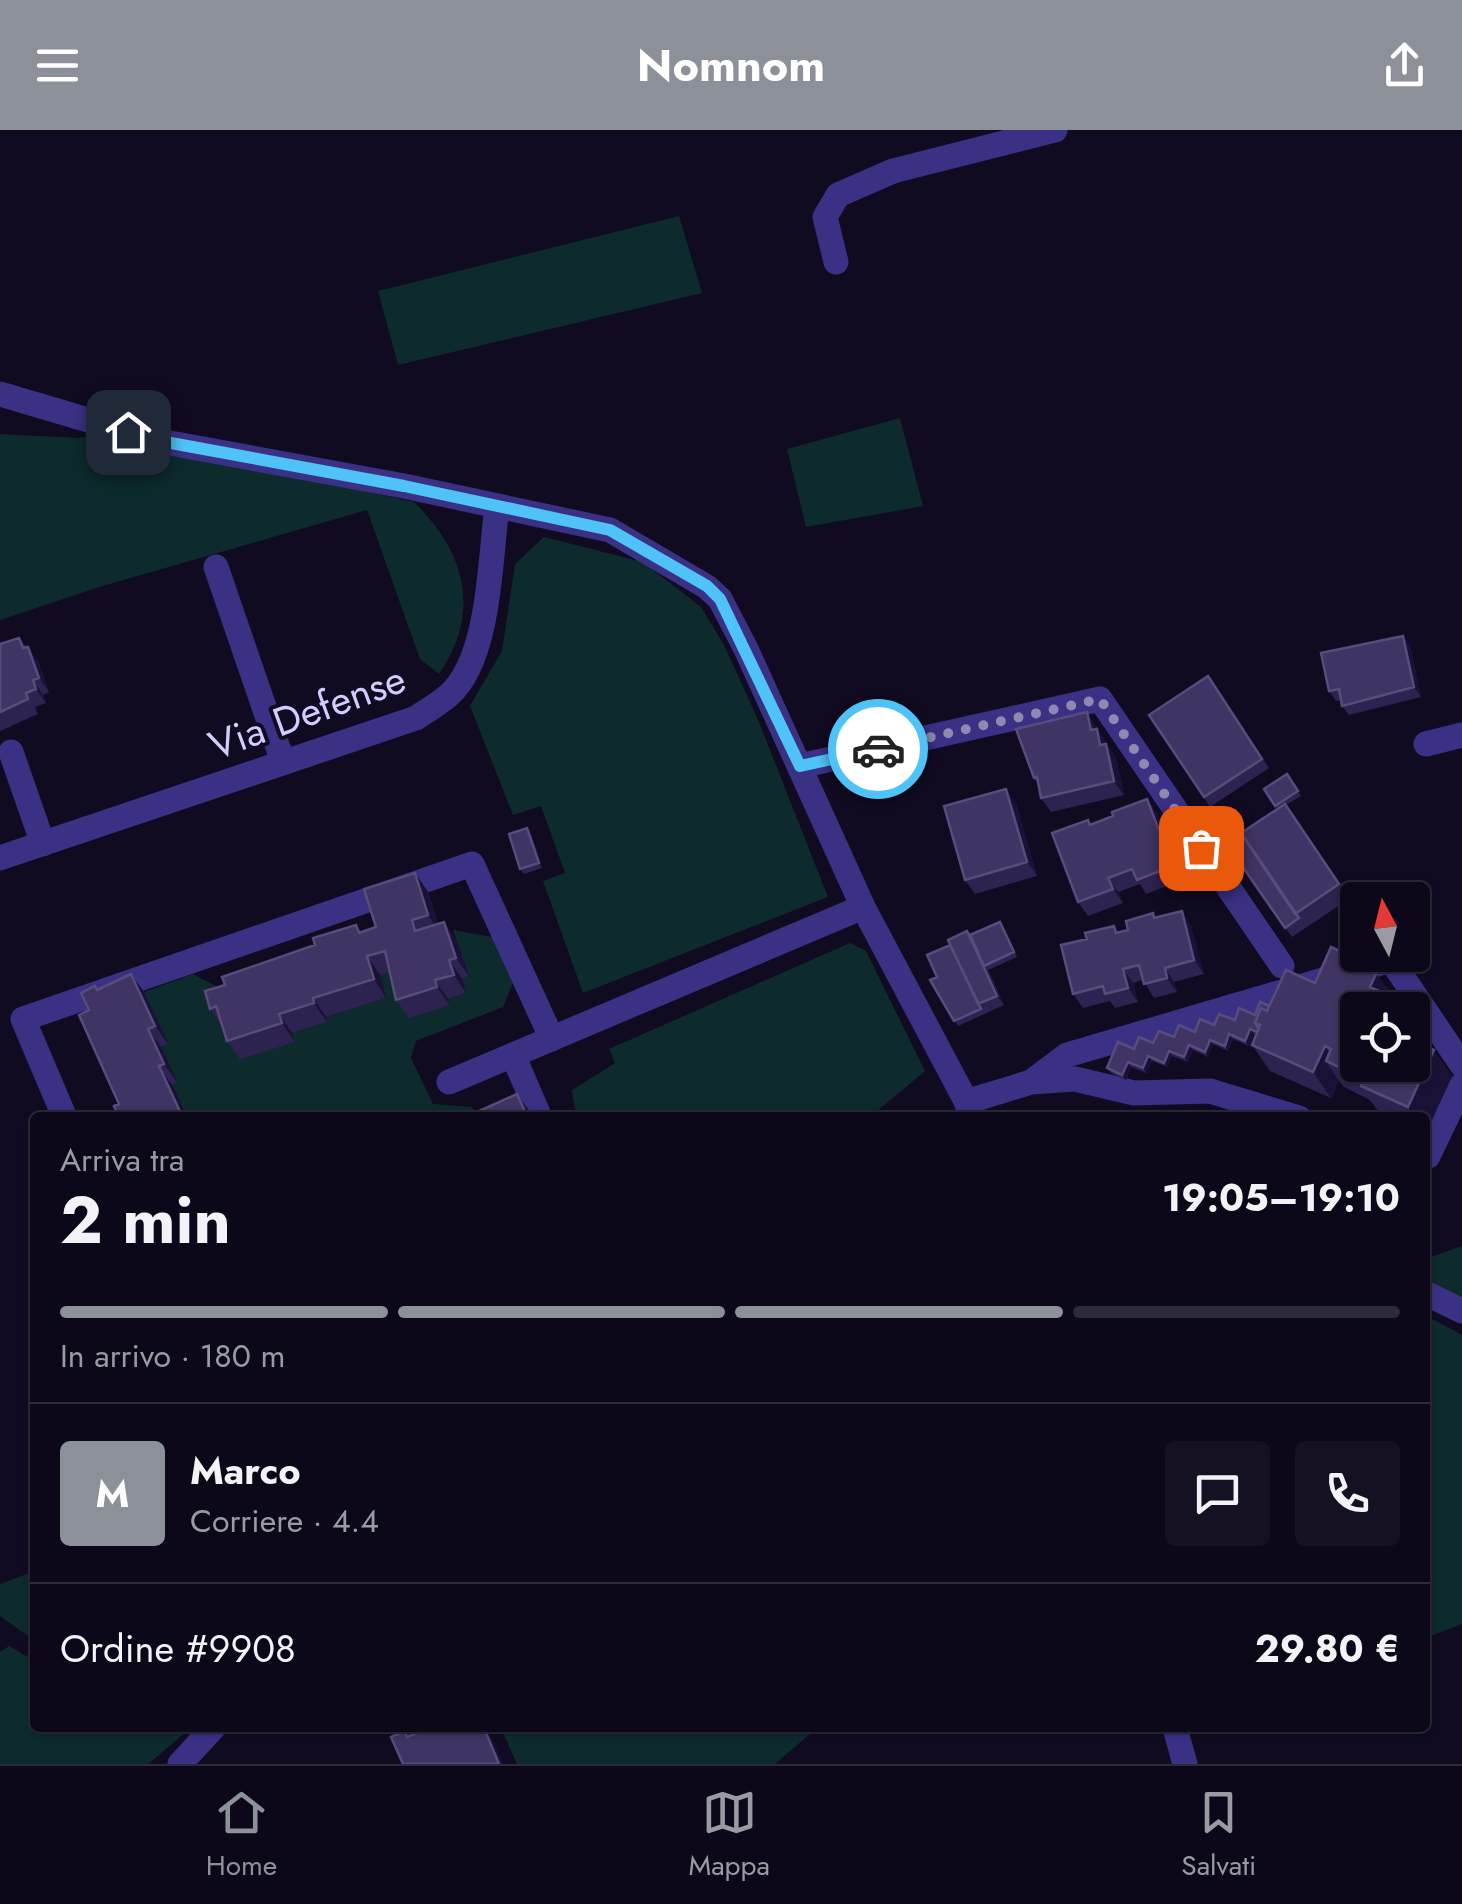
<!DOCTYPE html>
<html lang="it">
<head>
<meta charset="utf-8">
<style>
  body { margin:0; font-family:Jost,sans-serif; background:#151122; color:#f1f3f6; height:100vh; display:flex; flex-direction:column; font-size:38px; white-space:nowrap }
  * { box-sizing:border-box; margin:0 }
  p { font-size:32px; color:#9a9aa2 }
  .icon { flex:none; width:55px; height:55px; fill:none; stroke:currentColor; stroke-width:2; stroke-linecap:round; stroke-linejoin:round }
  .map { position:relative; flex:1; overflow:hidden }
  .sheet { position:absolute; left:30px; top:982px; width:1400px; height:620px; display:flex; flex-direction:column; background:#0c0819; border-radius:10px; box-shadow:0 2px 8px #0004,0 0 0 2px #2c2938 }
  .sheet>* { flex:none }
  .needle { width:65px; rotate:353deg }
  .fabs { position:absolute; left:1340px; top:752px; display:grid; gap:20px }
  .fabs a { display:grid; place-items:center; width:90px; height:90px; border-radius:10px; background:#0c0819; box-shadow:0 2px 8px #0004,0 0 0 2px #2c2938; font-size:50px }
  .pin { position:absolute; display:grid; place-items:center; width:85px; height:85px; color:#fff; margin:-42px; border-radius:20px; box-shadow:0 5px 15px #0006 }
  .courier { position:absolute; display:grid; place-items:center; width:100px; height:100px; margin:-50px; border:8px solid #4fc3f7; border-radius:50%; background:#fff; color:#222; box-shadow:0 2px 12px #0007 }
  .headline em { font-style:normal; font-weight:700 }
  .headline div { display:flex; flex-direction:column-reverse }
  .headline { display:flex; align-items:center; justify-content:space-between; height:170px; padding:0 30px }
  h1 { font-size:65px; font-weight:700; line-height:75px }
  .bar { display:grid; grid-template-columns:repeat(4,1fr); gap:15px 10px; align-content:center; height:120px; padding:0 30px }
  .bar i { height:12px; border-radius:8px; background:#2c2938 }
  .bar .on { background:#8c9099 }
  .bar p { grid-column:span 4 }
  .line { display:flex; align-items:center; gap:25px; padding:0 30px; border-top:2px solid #2c2938 }
  .line div { flex:1 }
  .round { display:grid; place-items:center; flex:none; width:105px; height:105px; border-radius:10px; background:#151122 }
  header { display:flex; justify-content:space-between; align-items:center; height:130px; padding:0 30px; background:#8c9099; color:#fff; font-size:45px; font-weight:700 }
  .menu { display:flex; justify-content:space-around; align-items:center; height:140px; border-top:2px solid #2c2938; background:#0c0819; font-size:28px; color:#9a9aa2 }
  .menu a { display:grid; justify-items:center; gap:5px }
  .menu .on { color:#8c9099 }
  .map>svg:first-child { display:block }
  .green { fill:#0d2b2c }
  .lines { fill:none; stroke-linecap:round; stroke-linejoin:round }
  .minor { stroke:#3a3185; stroke-width:25 }
  .wall { fill:#2e2251 }
  .shaded-wall { fill:#1b1136 }
  .building { fill:#403464; stroke:#574c7c; stroke-width:2.5 }
  .done { stroke:#8f88b1; stroke-width:10; stroke-dasharray:0 18 }
  .route { stroke:#4fc3f7; stroke-width:12 }
  .labels { text-anchor:middle; dominant-baseline:central; stroke-width:8; stroke-linejoin:round; paint-order:stroke }
  .street-label { font-size:40px; fill:#d4cbff; stroke:#100b21 }
</style>
</head>
<body>
<header><svg class="icon" aria-label="menu" viewBox="0 0 24 24"><path d="M4 6h16M4 12h16M4 18h16"/></svg>Nomnom<svg class="icon" aria-label="share" viewBox="0 0 24 24"><path d="M12 15V3M7 8l5-5 5 5M5 13v7h14v-7"/></svg></header>
<div class="map">
<svg width="1462" height="1634" viewBox="0 0 1462 1634">
  <rect width="100%" height="100%" fill="#100b21"/>
  <path class="green" d="M679,86l23,77 -304,72 -20,-74z
    M900,288l23,88 -117,21 -19,-78z
    M102,303l312,69c51,50 68,109 25,172l-19,-15 -53,-149 -268,77 -99,33v-186l79,4z
    M544,407l99,25 58,45 23,38 35,77 69,175 -245,96 -40,-112 22,-8 -24,-67 -28,9 -43,-109 32,-55 13,-87z
    M453,800l40,7 20,46 -10,24 -87,34 -5,17 22,46 39,3 6,11 -291,-1 -15,-32 5,-4 -16,-34 7,-4 -24,-51 49,-18 42,22 57,37 35,-11 -1,-5 60,-19 -6,-23 18,-6 50,30 18,-6 -4,-14 7,-3z
    M850,813l16,8 59,120 -55,46h-294l-4,-27 43,-27 -6,-14z
    M1462,1116v55l-37,-23v-19z
    M1425,1185l37,20v289l-37,14z
    M35,1441v70l-35,-25v-32z
    M9,1516l26,15v67h156l-43,36h-148v-112z
    M501,1598h316l-42,36h-258z"/>
  <g class="lines">
    <path class="minor" d="M836,132l-11,-45 13,-22 55,-24 162,-41
      M0,264l159,47 245,45 206,44 97,57 13,12 26,50 117,258 112,211
      M216,437l67,195
      M1426,614l36,-9
      M11,622l32,92
      M800,636l300,-67 182,267
      M0,728l416,-140c10,-7 23,-14 33,-23 41,-36 41,-136 48,-189
      M513,925l27,63
      M449,952l414,-175
      M1031,952l36,-27 324,-95 71,105
      M966,972l65,-20 44,-3 59,14 76,-2 89,27
      M65,988l-42,-99 449,-155 80,175
      M1425,1026h3l34,-71
      M1425,1163l37,18
      M1175,1598l10,36
      M180,1634l33,-36"/>
  </g>
  <path class="wall" d="M1403,506l7,9 11,52 -72,18 -7,-9 -1,-6 -5,1 -7,-10z
    M19,508l19,23 11,31 -6,3 3,8 -11,4 3,7 -38,17v-87z
    M1208,546l61,92 -59,39 -61,-92z
    M1097,596l1,4 18,28 8,37 -73,17 -10,-14 -3,-13 -4,-7z
    M1287,644l14,22 -15,9 63,94 -57,38 -63,-90 15,-10 33,-28 -13,-20z
    M1147,669l10,14 26,67 -37,14 -6,-10 -22,8 5,11 -35,13 -10,-14 13,-77 22,-9z
    M1016,673l21,73 -62,18 -10,-14z
    M531,703l11,35 -18,6 -4,-5z
    M415,743l13,19 10,32 19,17 12,35 -7,3 4,14 -18,6 2,6 -41,13 -13,-18 -6,-28 -10,3 6,23 -60,19 1,5 -35,11 3,9 -55,17 -13,-18 -5,-15 -12,-17 15,-24 131,-60 5,7 15,-5z
    M1156,788l35,8 13,48 -30,8 3,10 -23,6 -11,-18 -10,3 5,19 -23,6 -5,-7 -27,7 -10,-14 14,-55 27,-13 5,7z
    M1003,797l14,30 -29,13 16,35 -46,21 -28,-46 7,-3 13,-32 17,-14 3,4z
    M1353,827l7,9 16,8 17,23 8,4 6,9h-49l54,8 7,9 -1,2 34,47 -26,57 -1,-15h-33l-13,-6 -9,-12 -26,-13 -5,-6 -8,17 -61,-27 -18,-26 4,-10 -2,-1 -5,12 -16,-7 -5,12 -15,-7 -5,13 -15,-7 -5,12 -16,-6 -5,11 -15,-6 -6,12 -15,-6 -5,13 -15,-7 -4,-5 27,-19 80,-24 41,-10 60,-32z
    M131,844l13,18 24,52 -7,3 16,35 -5,3 -83,-75 9,-21z"/>
  <path class="shaded-wall" d="M1403,506l7,9 11,52 -7,-10z
    M28,517l10,14 11,31 -10,-14z
    M33,550l10,15 3,8 -10,-14z
    M1087,582l29,46 8,37 -10,-14 -23,-51z
    M1006,659l10,14 21,73 -10,-14z
    M1147,669l10,14 26,67 -10,-14z
    M527,698l4,5 11,35 -3,-5z
    M415,743l13,19 13,42 -13,-19z
    M1108,748l10,14 5,11 -10,-14z
    M1182,781l9,15 13,48 -10,-14z
    M444,792l13,19 12,35 -13,-18z
    M967,801l7,9 10,26 20,39 -7,-9z
    M367,826l13,19 6,23 -12,-19z
    M1353,827l19,26 4,-9 18,26 -8,10 -35,-47z
    M449,830l13,19 4,14 -12,-18z
    M1165,838l9,14 3,10 -10,-14z
    M1123,839l10,14 5,19 -10,-14z
    M131,844l13,18 24,52 -13,-18z
    M435,850l13,19 2,6 -13,-18z
    M313,868l13,19 1,5 -13,-19z
    M1401,871l6,9h-11z
    M279,884l13,19 3,9 -13,-19z
    M1412,888l7,9 -1,2 34,47 -26,57 -1,-15h-10l-7,-11z
    M148,899l13,18 16,35 -13,-18z
    M1250,899l4,5 -5,12 -4,-5z
    M1229,904l4,5 -5,12 -3,-5z
    M1210,910l3,4 -5,13 -3,-5z
    M1189,915l4,5 -5,12 -4,-5z
    M1325,916l15,22 -14,-7 13,20 -8,17 -18,-26z
    M1169,921l3,5 -5,11 -3,-4z
    M1148,926l4,5 -6,12 -3,-5z
    M1128,932l3,5 -5,13 -4,-5z
    M159,936l13,19 15,33h-4z
    M517,964l13,18 2,6h-4z
    M484,1598h3l16,36h-4z"/>
  <path class="building" d="M1403,506l11,51 -72,19 -3,-17 -10,2 -8,-38z
    M19,508l4,10 5,-1 11,31 -6,2 3,9 -10,4 2,6 -28,13v-68z
    M1208,546l54,83 -58,38 -55,-82z
    M1087,582l4,18 6,-1 3,16 6,-1 8,37 -73,17 -4,-21 -3,1 -18,-49z
    M1287,644l11,17 -23,15 -11,-17z
    M1006,659l21,73 -62,18 -21,-74z
    M1147,669l26,67 -36,14 -5,-11 -24,9 5,11 -35,13 -26,-69 36,-13 2,5 23,-9 -1,-4z
    M1285,674l54,80 -44,30 -54,-81z
    M527,698l12,35 -19,6 -11,-35z
    M1244,707l55,81 -14,10 -56,-81z
    M415,743l13,42 -16,5 3,11 29,-9 12,36 -7,2 5,15 -19,5 2,7 -41,13 -11,-49 -18,5 7,23 -61,19 1,5 -35,11 3,9 -55,18 -11,-35 -6,3 -5,-18 20,-6 -3,-8 93,-32 -2,-7 43,-13 3,8 17,-6 -12,-38z
    M1182,781l12,49 -29,8 2,10 -23,6 -5,-19 -16,4 5,19 -23,6 -2,-8 -30,8 -12,-49 26,-6 -2,-6 29,-7 2,7 12,-3 -2,-9 27,-8 1,5z
    M1000,792l14,30 -30,14 -14,-31z
    M967,801l30,65 -19,8 -30,-64z
    M950,815l31,64 -27,12 -24,-41 7,-3 -10,-22z
    M1331,817l22,10 -2,6 25,11 -6,13 31,14 -5,9h-38v55h54v-24l22,9 -26,57 -47,-21 3,-7 -38,-18 5,-12 -6,-3 -12,26 -61,-27 8,-20 -5,-2 6,-15 6,3 19,-41 29,13z
    M131,844l24,52 -7,3 16,35 -5,2 24,52h-64l-5,-12 5,-2 -40,-89 10,-5 -8,-17 14,-7 2,4z
    M1260,872l9,4 -2,5 -6,-3 -6,15 4,6 -2,3 -7,-3 -5,12 -16,-7 -4,12 -15,-6 -5,12 -16,-7 -5,12 -15,-6 -5,12 -16,-7 -5,12 -15,-6 -6,13 -15,-7 11,-26 16,7 5,-12 14,6 6,-12 15,6 5,-12 16,7 5,-13 14,6 5,-11 16,6 4,-12 16,7z
    M1412,897l6,2 -6,11z
    M517,964l11,24h-54l-2,-4z
    M428,1598h56l15,36h-96l-12,-27 14,-6 2,6z"/>
  <g class="lines">
    <path class="done" d="M878,619l222,-50 101,149"/>
    <path class="route" d="M128,302l32,9 244,45 206,44 97,56 13,13 80,167 78,-17"/>
  </g>
  <g class="labels">
    <g class="street-label">
      <text transform="translate(307 582) rotate(-20)">Via Defense</text>
    </g>
  </g>
</svg>
<div class="fabs">
<a><svg class="needle" viewBox="-14 -14 28 28"><path d="M0-13l5 13h-10z" fill="#e53935"/><path d="M0 13l5-13h-10z" fill="#9a9aa2"/></svg></a>
<a><svg class="icon" aria-label="locate" viewBox="0 0 24 24"><circle cx="12" cy="12" r="6"/><path d="M12 2v4M12 18v4M2 12h4M18 12h4"/></svg></a>
</div>
<div class="pin" style="left:1201px;top:718px;background:#ea580c"><svg class="icon" aria-label="bag" viewBox="0 0 24 24"><path d="M5 8h14l-1 12H6zM9 8a3 3 0 0 1 6 0"/></svg></div>
<div class="pin" style="left:128px;top:302px;background:#1f2937"><svg class="icon" aria-label="home" viewBox="0 0 24 24"><path d="M3 11l9-7 9 7M6 9v11h12V9"/></svg></div>
<div class="courier" style="left:878px;top:619px"><svg class="icon" aria-label="car" viewBox="0 0 24 24"><path d="M5 17H2v-5l4-1 3-4h7l3 4 3 1v5h-3M9 17h6M6 11h13"/><circle cx="7" cy="17" r="2"/><circle cx="17" cy="17" r="2"/></svg></div>
<section class="sheet">
<div class="headline"><div><h1>2 min</h1><p>Arriva tra</p></div><em>19:05–19:10</em></div>
<div class="bar"><i class="on"></i><i class="on"></i><i class="on"></i><i></i><p>In arrivo · 180 m</p></div>
<div class="line" style="height:180px"><b class="round" style="background:#8c9099;color:#fff">M</b><div><b>Marco</b><p>Corriere · 4.4</p></div><a class="round"><svg class="icon" aria-label="chat" viewBox="0 0 24 24"><path d="M4 5h16v11H9l-5 4z"/></svg></a><a class="round"><svg class="icon" aria-label="phone" viewBox="0 0 24 24"><path d="M5 4h4l2 5-3 2q2 4 5 5l2-3 5 2v4C11 20 4 13 5 4z"/></svg></a></div>
<div class="line" style="height:130px"><div>Ordine #9908</div><b>29.80 €</b></div>
</section>
</div>
<nav class="menu">
<a class="on"><svg class="icon" aria-label="home" viewBox="0 0 24 24"><path d="M3 11l9-7 9 7M6 9v11h12V9"/></svg>Home</a>
<a><svg class="icon" aria-label="map" viewBox="0 0 24 24"><path d="M3 6l6-2 6 2 6-2v14l-6 2-6-2-6 2zM9 4v14M15 6v14"/></svg>Mappa</a>
<a><svg class="icon" aria-label="saved" viewBox="0 0 24 24"><path d="M7 4h10v16l-5-4-5 4z"/></svg>Salvati</a>
</nav>
</body>
</html>
